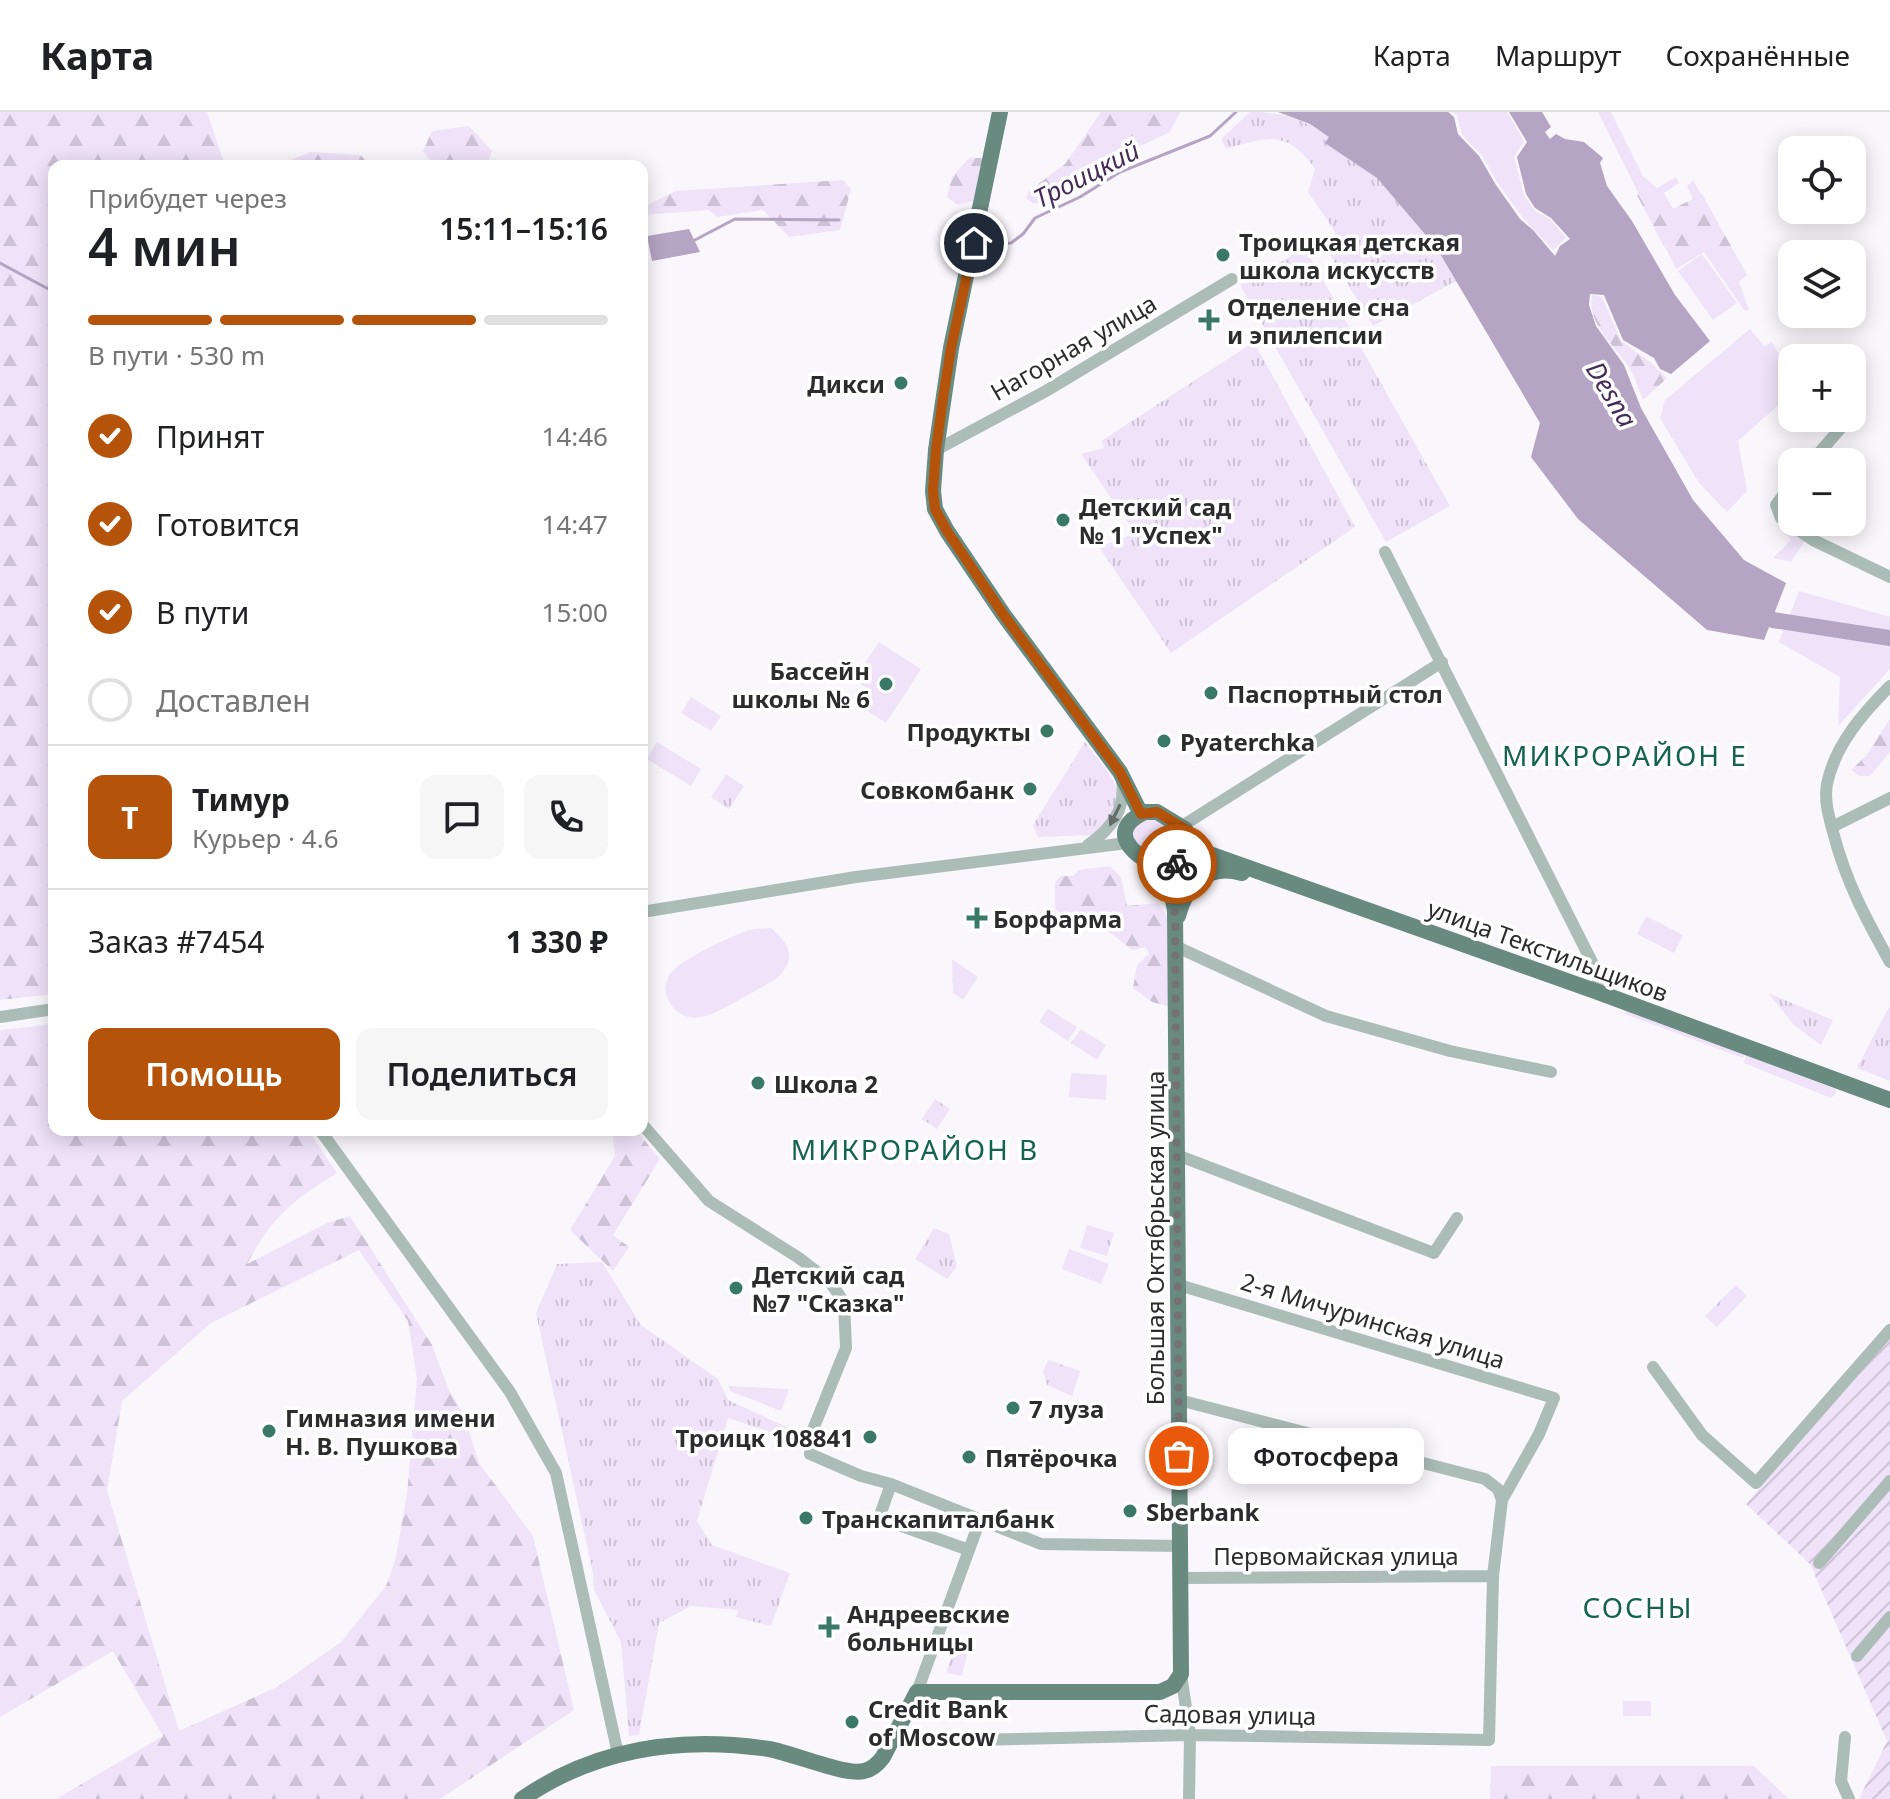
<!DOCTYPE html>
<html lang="ru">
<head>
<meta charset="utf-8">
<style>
  body { margin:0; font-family:"Noto Sans",sans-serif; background:#f6f6f6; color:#202124; height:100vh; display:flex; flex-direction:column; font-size:30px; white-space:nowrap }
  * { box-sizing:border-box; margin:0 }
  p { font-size:26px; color:#757577 }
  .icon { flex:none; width:44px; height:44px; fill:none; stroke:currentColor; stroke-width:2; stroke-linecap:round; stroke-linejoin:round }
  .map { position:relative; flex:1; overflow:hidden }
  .panel { position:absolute; left:48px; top:48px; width:600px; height:976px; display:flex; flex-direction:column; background:#fff; border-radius:16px; box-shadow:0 4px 20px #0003 }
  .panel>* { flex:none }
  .buttons { position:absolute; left:1778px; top:24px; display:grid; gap:16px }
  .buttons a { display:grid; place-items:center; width:88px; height:88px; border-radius:16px; background:#fff; box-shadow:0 4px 20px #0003; font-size:40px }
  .pin { position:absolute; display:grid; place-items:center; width:68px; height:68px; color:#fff; margin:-34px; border:4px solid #fff; border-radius:50%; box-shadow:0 2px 8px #0007 }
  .courier { position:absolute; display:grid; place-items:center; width:80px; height:80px; margin:-40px; border:6px solid #b45309; border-radius:50%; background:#fff; color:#222; box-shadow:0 2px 10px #0007 }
  .bubble { position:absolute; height:56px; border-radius:16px; background:#fff; box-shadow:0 4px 20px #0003; font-size:26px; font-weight:600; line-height:56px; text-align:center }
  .headline em { font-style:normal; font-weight:600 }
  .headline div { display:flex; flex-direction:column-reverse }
  .headline { display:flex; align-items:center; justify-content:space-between; height:136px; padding:0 40px }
  h1 { font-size:52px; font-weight:600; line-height:60px }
  .bar { display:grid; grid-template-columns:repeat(4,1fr); gap:12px 8px; align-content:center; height:96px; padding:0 40px }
  .bar i { height:10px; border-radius:6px; background:#e0e0e0 }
  .bar .active { background:#b45309 }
  .bar p { grid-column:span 4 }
  .line { display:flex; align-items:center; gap:20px; padding:0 40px; border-top:2px solid #e0e0e0 }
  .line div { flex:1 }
  .round { display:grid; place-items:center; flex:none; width:84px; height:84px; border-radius:16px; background:#f6f6f6 }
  ol { padding:0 40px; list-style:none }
  li { display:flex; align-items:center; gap:24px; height:88px }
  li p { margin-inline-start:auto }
  li .icon { padding:8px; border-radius:50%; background:#b45309; color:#fff; stroke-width:4 }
  li:last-child { color:#757577 }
  li i { width:44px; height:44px; border:4px solid #e0e0e0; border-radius:50% }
  .button { display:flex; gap:16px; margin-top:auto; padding:16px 40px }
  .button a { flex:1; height:92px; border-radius:16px; background:#b45309; color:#fff; font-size:32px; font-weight:600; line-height:92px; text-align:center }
  .button a+a { background:#f6f6f6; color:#202124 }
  header { display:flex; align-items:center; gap:48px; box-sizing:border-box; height:112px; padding:0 40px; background:#fff; border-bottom:2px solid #e0e0e0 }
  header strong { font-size:38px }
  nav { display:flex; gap:44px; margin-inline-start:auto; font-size:28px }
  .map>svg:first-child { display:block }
  .grass { fill:#efe2f9 }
  .forest { fill:url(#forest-firs); fill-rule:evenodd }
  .park { fill:url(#park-tufts) }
  .garden { fill:url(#garden-furrows) }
  .water { fill:#b5a4c3 }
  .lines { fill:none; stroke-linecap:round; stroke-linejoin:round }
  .stream { stroke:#b5a4c3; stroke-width:3 }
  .river { stroke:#b5a4c3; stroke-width:16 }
  .minor { stroke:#abbdb6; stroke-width:12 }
  .major { stroke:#698a7f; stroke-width:16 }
  .oneway { fill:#656d6b }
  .done { stroke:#747275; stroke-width:8; stroke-dasharray:0 14.4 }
  .route { stroke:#b45309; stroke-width:10 }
  .poi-dot { fill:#3b7967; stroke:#fff; stroke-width:3 }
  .labels { text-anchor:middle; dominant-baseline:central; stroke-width:7; stroke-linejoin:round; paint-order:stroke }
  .poi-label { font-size:24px; font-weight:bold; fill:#2c2b2d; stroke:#fff; text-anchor:start }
  .street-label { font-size:24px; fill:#2c2b2d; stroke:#fff }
  .water-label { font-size:26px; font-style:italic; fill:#452c56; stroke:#fff }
  .quarter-label { font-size:28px; letter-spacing:2px; fill:#156350; stroke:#fff }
</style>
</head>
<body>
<header>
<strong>Карта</strong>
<nav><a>Карта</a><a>Маршрут</a><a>Сохранённые</a></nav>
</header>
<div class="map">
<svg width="1890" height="1687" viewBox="0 0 1890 1687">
  <defs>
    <pattern id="forest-firs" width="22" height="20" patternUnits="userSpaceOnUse" patternTransform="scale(2)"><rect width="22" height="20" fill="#efe2f9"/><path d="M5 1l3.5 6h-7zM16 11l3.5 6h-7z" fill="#cdc2d6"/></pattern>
    <pattern id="park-tufts" width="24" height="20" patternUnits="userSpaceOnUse" patternTransform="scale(2)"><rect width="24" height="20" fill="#efe2f9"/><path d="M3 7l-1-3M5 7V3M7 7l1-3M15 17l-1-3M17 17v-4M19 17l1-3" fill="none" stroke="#cdc2d6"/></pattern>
    <pattern id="garden-furrows" width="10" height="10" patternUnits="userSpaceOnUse" patternTransform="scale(2)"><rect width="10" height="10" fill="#efe2f9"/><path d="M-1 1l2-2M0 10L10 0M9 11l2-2" fill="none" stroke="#cdc2d6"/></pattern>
  </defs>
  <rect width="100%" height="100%" fill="#faf7fc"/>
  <path class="grass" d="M1453,0h54l17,29 -10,16 10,38 11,16 15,8 16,19 -13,12 -30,-32 -26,-36 -15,-27 -20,-20 -5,-20z
    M1598,0h13l32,64 14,12 19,-11 3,6 -15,10 9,16 20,-10 -6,-13 6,-6 54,95 -8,7 10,28h-5l-40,-58 -28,17z
    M1702,142l35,49 -24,17 -35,-49z
    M1750,217l14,17 8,-4 20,34v17l-54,48 9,50 -20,21 -28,-29 -39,-65 5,-18z
    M1788,413l18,14 -15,23 -18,-4 18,-18 -9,-10z
    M1799,479l91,26v52l-52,57 2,-49 -61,-35z
    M879,530l42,27 -35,54 -29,-19 10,-16 -13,-8z
    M691,585l30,19 -10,15 -30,-18z
    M657,630l44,27 -10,17 -44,-27z
    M1152,705l31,20 -1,13 -14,12 -31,-13 -4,-17 6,-11z
    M1646,804l37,19 -9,18 -37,-19z
    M771,816c21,19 26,31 4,52 -18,9 -56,33 -73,37 -24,6 -46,-22 -32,-43 11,-15 58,-36 76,-43 8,-3 17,-2 25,-3z
    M1048,897l29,18 -9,14 -29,-19z
    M1626,898l119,44 -2,4 -118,-44z
    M1746,943l89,34 1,4 -5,5 -87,-35z
    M1071,961l36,2 -1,25 -37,-3z
    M1069,1137l40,15 -8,20 -39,-15z
    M729,1274l60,3 -8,22 -51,-20z
    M1623,1589h28v15h-28z"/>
  <path class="forest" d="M0,0h207l18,54h-171v828l-54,6z
    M1101,0h79l-10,20 -53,25 -65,48 -19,-2 -7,-5 3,-7 36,-27z
    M469,14l23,25 -5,15h-52l-12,-15 9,-20z
    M310,40l51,3 8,11h-92z
    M969,46h17l-8,42 -20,5 -11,-8 5,-20z
    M843,68l8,9 -11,41 -51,7 -26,-27 -46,7 -8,-7 -67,5v-7l33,-17z
    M1657,76l16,21 29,-15 45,81 -9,7 -34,-31 -40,-4 -27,-52z
    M1592,183l10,2 19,44 29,21 17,16 -24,22c-5,-12 -9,-26 -16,-36 -15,-21 -40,-41 -35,-69z
    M1890,607v33l-20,24h-10l-9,-6 15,-14z
    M1110,754l11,11 6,29 31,-3 12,17 1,87 -19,-5 -19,-14 4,-23 12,-11 -3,-7 -14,3 -24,-19h-22l-31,-22v-27l6,-6h13l4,-6z
    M54,912v106h254l29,43c-44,27 -65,44 -90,91l80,-41 23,-7 82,129 17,45 14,23 16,50 54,73 41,174 -134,89h-384l107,-63 -50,-85 -113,66v-687zM359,1138l49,71 9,58 -10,116 -12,66 -9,25 -45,56 -64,45 -98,44 -72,-240 15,-90 89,-78z
    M618,1018h18l24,29 -47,76 16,12 -16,24 -43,-41 45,-74 -2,-19z
    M1491,1654h263l35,33h-299z"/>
  <path class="park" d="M1250,0c33,0 52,7 80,25l-4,6 51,35 59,69 20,34 -83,45 -50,-83 13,-10 -28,-41 7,-23c-27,-40 -49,-32 -89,-20l-5,-10z
    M1305,136l145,258 -64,36 -146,-257z
    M1254,230l101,185 -184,126 -72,-106 36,-14 -54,-79 23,-6 -3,-7z
    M1085,630c29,39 51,52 9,93l-56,2 -5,-12z
    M726,662l18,12 -15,23 -18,-12z
    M952,847l26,18 -15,23 -10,-7z
    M1768,881l65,27 -12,25 -27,-20z
    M1890,893v76l-33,-13z
    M1081,917l25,16 -9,15 -26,-17z
    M935,987l15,10 -13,20 -15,-10z
    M1087,1113l27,8 -7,23 -27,-8z
    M934,1116l15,6 8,33 -10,12 -32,-20z
    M602,1150l39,63 77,54 10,21 78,36 -4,7 -74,-25 -31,103 15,24 78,28 -19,53 -35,-9 2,-7 -47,-4 -32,17 -20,112 -10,1 -8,-94 -27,-52 -1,-17 -57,-260 21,-49z
    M1736,1173l11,11 -30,31 -12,-11z
    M1048,1248l32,11 -8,25 -25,-11 -4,-14z
    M956,1532l13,1 -7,31 -16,-3z"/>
  <path class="garden" d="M1890,1225v462h-31l28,-58 -77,-177 -64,-60z"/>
  <path class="water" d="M1278,0h170l6,5 4,17 21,22 17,29 24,34 13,11 22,26 5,-10 10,-7 -19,-21 -16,-10 -9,-14 -9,-37 10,-15 -18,-30h33l9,15 -6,5 5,7 6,-5 9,5 19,3 19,16 -3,5 7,23 25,35 43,74 35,46 -39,33 -11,-5 -6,-11 -31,-18 -19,-45 -14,-1 -1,11 7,21 28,39 17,43 52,92 51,60 42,23 -22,57 -57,-10 -129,-111 -47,-62 9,-34 -104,-176 -59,-69 -52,-35 4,-6 -19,-13z
    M689,117l11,23 -48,9 -5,-25z"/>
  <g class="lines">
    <path class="stream" d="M693,129l42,-22 104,1
      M995,132l16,-1 12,-9 12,-16 45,-21 40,-25 90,-36 26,-24
      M0,151l54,29"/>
    <path class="river" d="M1754,496l19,12 117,18"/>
    <path class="minor" d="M936,338l110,-59 186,-112
      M1811,350l29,-33
      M1792,371l-16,22 5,13 32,22 77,37
      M1385,440l215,426 -5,13
      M1890,574c-27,27 -55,59 -63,98 -3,16 2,33 6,48 13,50 32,85 57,130
      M1182,714l260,-164
      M1832,715l58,-29
      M1088,733c23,-16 38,-35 34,-64
      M642,800l214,-35 271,-34
      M1175,834l151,70 124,35 101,21
      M0,905l54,-8
      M642,1012l67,77 90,57 31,24 14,20 2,46 -34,84 -2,22 51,22 30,8
      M320,1018l190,262 46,81 62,281
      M1177,1043l257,98 23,-35
      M1653,1255l49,68 54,48 134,-153
      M1179,1288l306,79 13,10 4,11
      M969,1438l-90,-32 12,-34 150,60 139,2
      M1819,1451l71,-82
      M1180,1466l313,-2
      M1857,1544l33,-39
      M1181,1562l9,61 -1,64
      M917,1580l63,-172
      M1845,1625l-4,44 8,18
      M970,1628l220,-5 299,5 4,-164 9,-76 37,-66 15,-36 -375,-113"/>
    <path class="major" d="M1000,0l-49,236 -15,102 -3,41 2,18 12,22 56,83 117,158 21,42
      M1145,700h12l28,17 5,18 -10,15 -17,6c-27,-9 -60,-37 -18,-56z
      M1190,735l405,144 295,109
      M1178,804c9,-32 29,-53 64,-43
      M522,1687c74,-51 159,-63 247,-50 23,4 77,27 95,22 9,-2 14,-7 19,-14l34,-65h243l13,-6 8,-12 -6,-764 -9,-43"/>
  </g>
  <defs><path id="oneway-solid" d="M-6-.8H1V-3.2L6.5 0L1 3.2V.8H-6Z" transform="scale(2)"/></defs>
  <use class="oneway" href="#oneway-solid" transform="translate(1115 703) rotate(116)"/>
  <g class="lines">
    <path class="done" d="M1177,752l-11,3 9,43 4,546"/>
    <path class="route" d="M974,131l-23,105 -8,50 -7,52 -3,41 2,18 12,22 56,83 117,158 21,42 16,-2 28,17c7,14 5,26 -8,35"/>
  </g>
  <g class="poi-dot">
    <circle cx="1223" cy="143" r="8"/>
    <path d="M1205 196h8v8h8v8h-8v8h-8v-8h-8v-8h8z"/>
    <circle cx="901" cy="271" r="8"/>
    <circle cx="1063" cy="408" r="8"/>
    <circle cx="886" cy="572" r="8"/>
    <circle cx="1211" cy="581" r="8"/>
    <circle cx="1047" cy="619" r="8"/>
    <circle cx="1164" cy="629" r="8"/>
    <circle cx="1030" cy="677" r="8"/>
    <path d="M973 794h8v8h8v8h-8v8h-8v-8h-8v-8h8z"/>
    <circle cx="758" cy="971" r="8"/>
    <circle cx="736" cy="1176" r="8"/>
    <circle cx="1013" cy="1296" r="8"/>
    <circle cx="269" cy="1319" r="8"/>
    <circle cx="870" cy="1325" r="8"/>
    <circle cx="969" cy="1345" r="8"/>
    <circle cx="1130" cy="1399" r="8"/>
    <circle cx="806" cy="1406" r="8"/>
    <path d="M825 1503h8v8h8v8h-8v8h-8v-8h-8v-8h8z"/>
    <circle cx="852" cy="1610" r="8"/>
  </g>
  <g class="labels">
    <g class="poi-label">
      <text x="1239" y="129">Троицкая детская<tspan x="1239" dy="28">школа искусств</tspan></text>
      <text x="1227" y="194">Отделение сна<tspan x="1227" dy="28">и эпилепсии</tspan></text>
      <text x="885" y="271" text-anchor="end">Дикси</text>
      <text x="1079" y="394">Детский сад<tspan x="1079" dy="28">№ 1 "Успех"</tspan></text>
      <text x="870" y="558" text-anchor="end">Бассейн<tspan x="870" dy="28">школы № 6</tspan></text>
      <text x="1227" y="581">Паспортный стол</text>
      <text x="1031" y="619" text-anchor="end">Продукты</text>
      <text x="1180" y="629">Pyaterchka</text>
      <text x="1014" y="677" text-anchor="end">Совкомбанк</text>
      <text x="993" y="806">Борфарма</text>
      <text x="774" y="971">Школа 2</text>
      <text x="752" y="1162">Детский сад<tspan x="752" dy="28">№7 "Сказка"</tspan></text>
      <text x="1029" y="1296">7 луза</text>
      <text x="285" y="1305">Гимназия имени<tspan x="285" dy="28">Н. В. Пушкова</tspan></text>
      <text x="854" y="1325" text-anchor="end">Троицк 108841</text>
      <text x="985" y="1345">Пятёрочка</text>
      <text x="1146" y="1399">Sberbank</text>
      <text x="822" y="1406">Транскапиталбанк</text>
      <text x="847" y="1501">Андреевские<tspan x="847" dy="28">больницы</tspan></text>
      <text x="868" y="1596">Credit Bank<tspan x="868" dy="28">of Moscow</tspan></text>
    </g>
    <g class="street-label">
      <text transform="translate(1073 235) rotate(-30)">Нагорная улица</text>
      <text transform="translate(1548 838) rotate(20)">улица Текстильщиков</text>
      <text transform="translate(1154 1126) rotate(-90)">Большая Октябрьская улица</text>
      <text transform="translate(1373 1208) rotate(17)">2-я Мичуринская улица</text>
      <text x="1336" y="1443">Первомайская улица</text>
      <text transform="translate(1230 1602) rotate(1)">Садовая улица</text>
    </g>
    <g class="water-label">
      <text transform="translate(1086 62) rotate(-27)">Троицкий</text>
      <text transform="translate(1612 282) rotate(59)">Desna</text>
    </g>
    <g class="quarter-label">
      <text x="1625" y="643">МИКРОРАЙОН Е</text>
      <text x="915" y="1037">МИКРОРАЙОН В</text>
      <text x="1638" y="1495">СОСНЫ</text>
    </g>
  </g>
</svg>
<div class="buttons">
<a><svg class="icon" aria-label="locate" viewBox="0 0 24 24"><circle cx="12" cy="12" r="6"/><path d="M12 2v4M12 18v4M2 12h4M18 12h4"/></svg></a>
<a><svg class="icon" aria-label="layers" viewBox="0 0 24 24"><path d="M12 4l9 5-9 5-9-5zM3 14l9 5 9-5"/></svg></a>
<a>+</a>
<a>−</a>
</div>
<div class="pin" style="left:1179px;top:1344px;background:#ea580c"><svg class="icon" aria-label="bag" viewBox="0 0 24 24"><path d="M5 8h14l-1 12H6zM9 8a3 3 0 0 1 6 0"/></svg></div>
<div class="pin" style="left:974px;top:131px;background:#1f2937"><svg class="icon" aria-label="home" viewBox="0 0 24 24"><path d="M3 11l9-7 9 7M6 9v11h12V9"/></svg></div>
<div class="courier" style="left:1177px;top:752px"><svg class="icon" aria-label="bike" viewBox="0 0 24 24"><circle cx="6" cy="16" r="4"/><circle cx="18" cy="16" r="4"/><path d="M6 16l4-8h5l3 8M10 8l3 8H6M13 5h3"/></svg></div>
<div class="bubble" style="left:1228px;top:1316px;width:196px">Фотосфера</div>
<section class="panel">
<div class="headline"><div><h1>4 мин</h1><p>Прибудет через</p></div><em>15:11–15:16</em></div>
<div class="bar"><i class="active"></i><i class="active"></i><i class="active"></i><i></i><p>В пути · 530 m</p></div>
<ol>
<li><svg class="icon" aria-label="check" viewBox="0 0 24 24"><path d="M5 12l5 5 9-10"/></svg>Принят<p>14:46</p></li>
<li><svg class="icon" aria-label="check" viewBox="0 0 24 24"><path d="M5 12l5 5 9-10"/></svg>Готовится<p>14:47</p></li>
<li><svg class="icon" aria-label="check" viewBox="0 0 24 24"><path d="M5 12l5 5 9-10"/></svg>В пути<p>15:00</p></li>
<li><i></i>Доставлен</li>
</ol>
<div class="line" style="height:144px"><b class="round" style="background:#b45309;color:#fff">Т</b><div><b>Тимур</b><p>Курьер · 4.6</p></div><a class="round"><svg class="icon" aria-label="chat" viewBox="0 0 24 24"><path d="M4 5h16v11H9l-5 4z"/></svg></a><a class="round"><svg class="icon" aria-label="phone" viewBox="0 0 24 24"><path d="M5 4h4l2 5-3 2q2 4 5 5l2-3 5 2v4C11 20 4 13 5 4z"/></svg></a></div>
<div class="line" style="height:104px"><div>Заказ #7454</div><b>1 330 ₽</b></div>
<div class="button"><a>Помощь</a><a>Поделиться</a></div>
</section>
</div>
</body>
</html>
